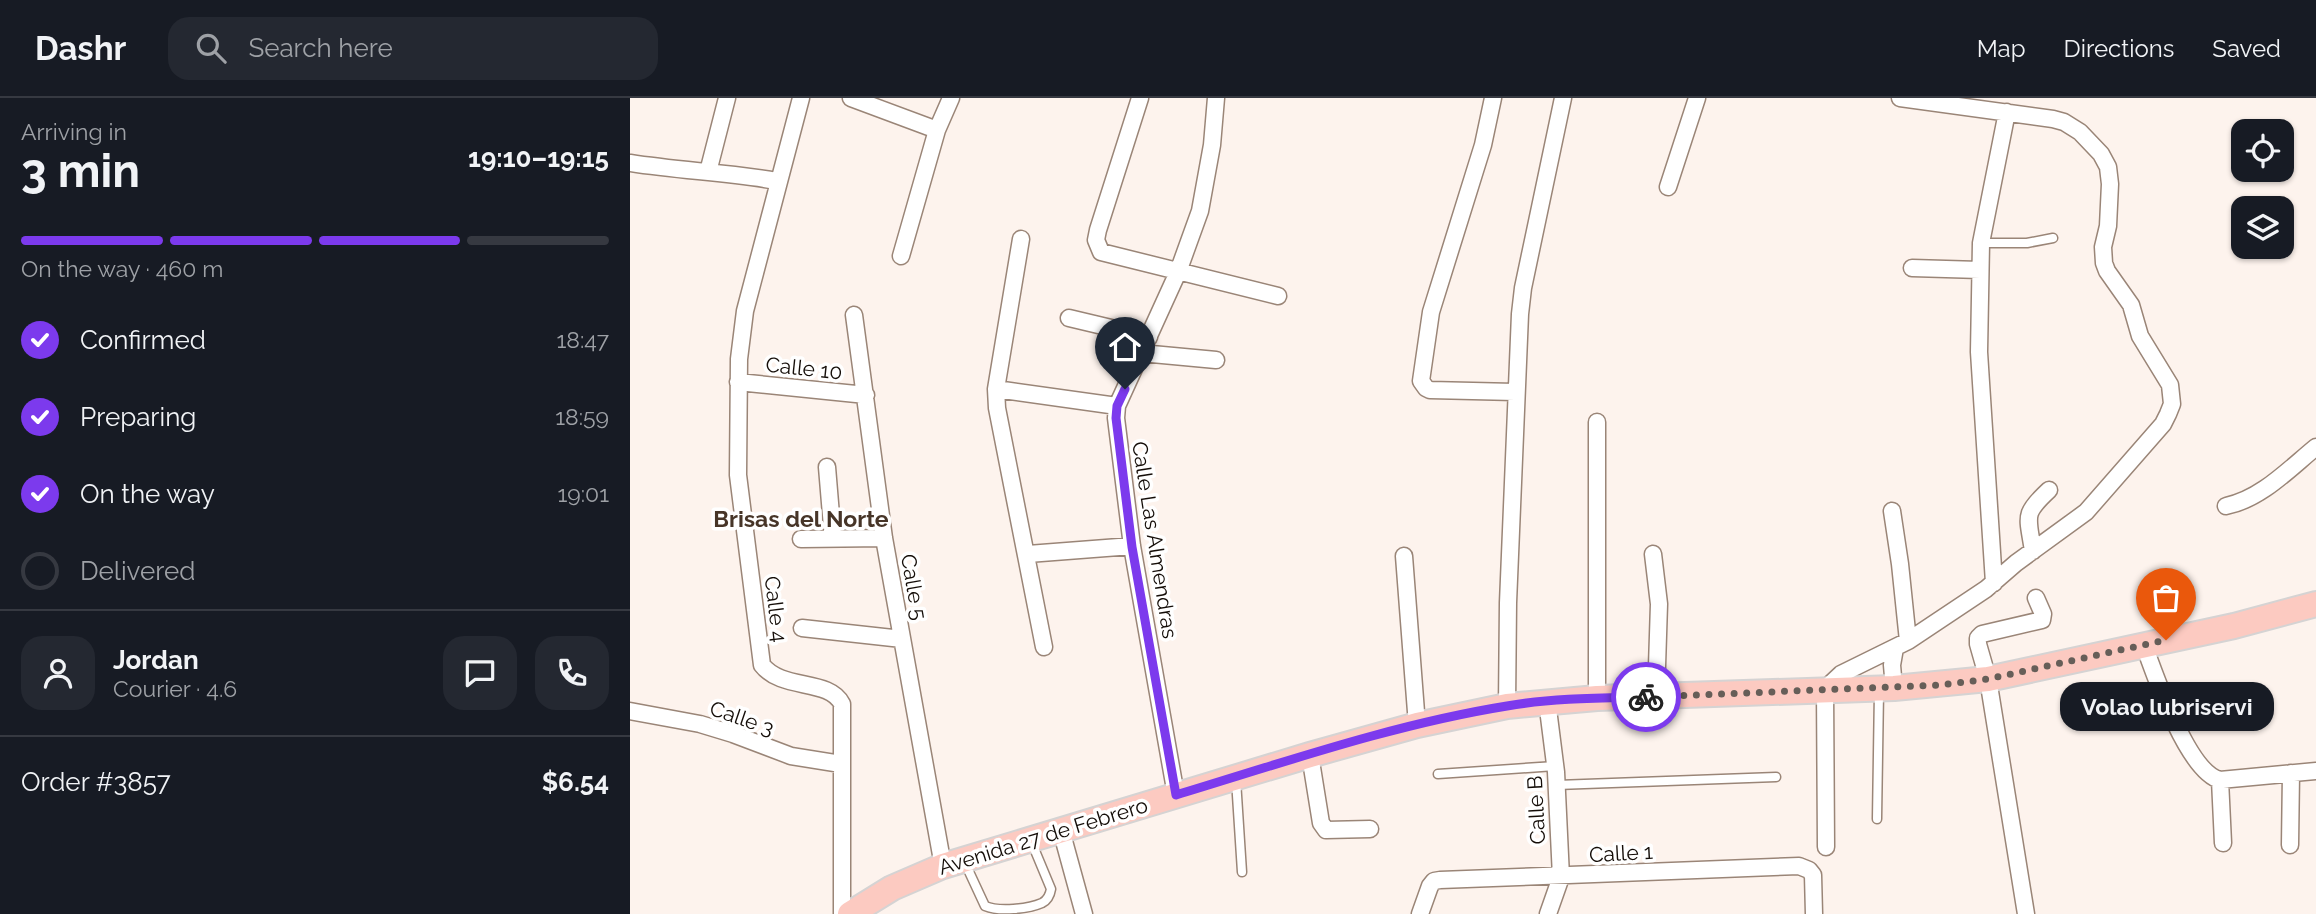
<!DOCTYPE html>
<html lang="en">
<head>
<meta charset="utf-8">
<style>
  body { margin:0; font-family:Raleway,sans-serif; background:#242831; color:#f1f3f6; height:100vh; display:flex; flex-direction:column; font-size:26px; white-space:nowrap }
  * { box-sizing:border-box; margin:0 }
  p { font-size:23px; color:#9ea1a6 }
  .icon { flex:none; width:38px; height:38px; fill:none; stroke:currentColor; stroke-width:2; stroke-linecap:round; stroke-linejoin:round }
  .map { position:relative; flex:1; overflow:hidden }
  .panel { display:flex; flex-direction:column; background:#171b24; width:630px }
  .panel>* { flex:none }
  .tools { position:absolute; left:1601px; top:21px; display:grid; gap:14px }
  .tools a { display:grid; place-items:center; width:63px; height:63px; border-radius:14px; background:#171b24; box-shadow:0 2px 5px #0004; font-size:35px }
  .pin { position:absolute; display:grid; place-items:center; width:60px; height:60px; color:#fff; margin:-72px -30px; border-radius:50% 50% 50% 0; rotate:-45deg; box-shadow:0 0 7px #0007 }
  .pin .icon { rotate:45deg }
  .courier { position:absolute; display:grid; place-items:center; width:70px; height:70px; margin:-35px; border:5px solid #7c3aed; border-radius:50%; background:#fff; color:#222; box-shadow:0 2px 9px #0007 }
  .bubble { position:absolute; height:49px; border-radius:21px; background:#171b24; box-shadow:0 2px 5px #0004; font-size:23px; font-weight:700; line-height:49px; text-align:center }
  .overview em { font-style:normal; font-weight:700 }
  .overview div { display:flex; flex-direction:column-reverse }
  .overview { display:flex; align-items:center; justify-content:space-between; height:119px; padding:0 21px }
  h1 { font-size:46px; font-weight:700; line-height:52px }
  .bar { display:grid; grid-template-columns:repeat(4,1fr); gap:10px 7px; align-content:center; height:84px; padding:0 21px }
  .bar i { height:9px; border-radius:5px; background:#363941 }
  .bar .on { background:#7c3aed }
  .bar p { grid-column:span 4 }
  .line { display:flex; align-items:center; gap:18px; padding:0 21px; border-top:2px solid #363941 }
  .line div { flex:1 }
  .round { display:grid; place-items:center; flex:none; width:74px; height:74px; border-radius:21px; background:#242831 }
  ol { padding:0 21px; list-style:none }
  li { display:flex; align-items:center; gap:21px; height:77px }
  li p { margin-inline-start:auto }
  li .icon { padding:7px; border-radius:50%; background:#7c3aed; color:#fff; stroke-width:4 }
  li:last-child { color:#9ea1a6 }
  li i { width:38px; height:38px; border:4px solid #363941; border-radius:50% }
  header { display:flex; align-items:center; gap:42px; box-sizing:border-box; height:98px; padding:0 35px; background:#171b24; border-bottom:2px solid #363941 }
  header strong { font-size:33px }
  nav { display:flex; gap:38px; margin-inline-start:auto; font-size:24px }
  .search { width:490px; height:63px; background:#242831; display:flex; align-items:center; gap:18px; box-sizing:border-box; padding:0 24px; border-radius:21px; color:#9ea1a6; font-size:26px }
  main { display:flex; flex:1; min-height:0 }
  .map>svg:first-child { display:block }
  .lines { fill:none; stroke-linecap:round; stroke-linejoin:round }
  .service-casing { stroke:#9a8577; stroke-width:11 }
  .minor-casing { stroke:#9a8577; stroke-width:19 }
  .primary-casing { stroke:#d5d3d3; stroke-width:28 }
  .service { stroke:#fff; stroke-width:8 }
  .minor { stroke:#fff; stroke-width:16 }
  .primary { stroke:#fccac1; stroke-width:24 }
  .done { stroke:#665e58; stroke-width:7; stroke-dasharray:0 12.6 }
  .route { stroke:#7c3aed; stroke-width:9 }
  .labels { text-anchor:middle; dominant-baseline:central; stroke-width:7; stroke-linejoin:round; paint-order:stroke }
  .street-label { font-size:21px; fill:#140d08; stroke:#fff }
  .neighbourhood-label { font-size:23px; font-weight:bold; fill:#473528; stroke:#fff }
</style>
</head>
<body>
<header>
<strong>Dashr</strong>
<div class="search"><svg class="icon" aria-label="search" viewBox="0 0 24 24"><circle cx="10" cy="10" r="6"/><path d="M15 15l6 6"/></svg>Search here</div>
<nav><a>Map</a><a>Directions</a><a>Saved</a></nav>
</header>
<main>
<section class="panel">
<div class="overview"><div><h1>3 min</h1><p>Arriving in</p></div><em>19:10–19:15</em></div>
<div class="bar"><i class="on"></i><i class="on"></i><i class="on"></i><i></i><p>On the way · 460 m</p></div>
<ol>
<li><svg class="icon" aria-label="check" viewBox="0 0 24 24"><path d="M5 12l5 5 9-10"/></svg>Confirmed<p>18:47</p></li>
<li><svg class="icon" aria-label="check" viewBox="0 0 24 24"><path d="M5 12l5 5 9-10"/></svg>Preparing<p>18:59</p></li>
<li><svg class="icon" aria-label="check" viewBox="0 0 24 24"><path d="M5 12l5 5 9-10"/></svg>On the way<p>19:01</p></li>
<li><i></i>Delivered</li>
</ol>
<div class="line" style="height:126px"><a class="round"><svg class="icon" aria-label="person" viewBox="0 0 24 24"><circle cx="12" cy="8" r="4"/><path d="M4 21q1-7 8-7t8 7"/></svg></a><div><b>Jordan</b><p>Courier · 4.6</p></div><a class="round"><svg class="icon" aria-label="chat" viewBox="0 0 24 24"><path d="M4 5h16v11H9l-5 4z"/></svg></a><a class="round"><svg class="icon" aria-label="phone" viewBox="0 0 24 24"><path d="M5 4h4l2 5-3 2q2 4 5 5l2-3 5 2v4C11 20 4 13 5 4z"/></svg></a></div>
<div class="line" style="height:91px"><div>Order #3857</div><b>$6.54</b></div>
</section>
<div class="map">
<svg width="1686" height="816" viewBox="0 0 1686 816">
  <rect width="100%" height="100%" fill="#fdf3ed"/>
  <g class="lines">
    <defs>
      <path id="service" d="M1351,145h46l26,-5
        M808,676l117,-8
        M606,682l6,92
        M927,687l219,-8
        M1247,721l2,-128
        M335,765l20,43c14,6 43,3 57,-3 6,-3 8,-8 9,-14l-20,-48"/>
      <path id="minor" d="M171,0l-56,213 -6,48 -1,116 24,190c20,26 67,13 80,39v210
        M221,0l86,32
        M510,0l-42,132 -2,10 5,12 177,44
        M863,0l-10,47 -52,167 -10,69 5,7 4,2 85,2
        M0,65c49,8 98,9 147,18
        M78,74l19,-74
        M1038,89l29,-89
        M391,141l-25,150 1,19 47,239
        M271,158l36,-126 14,-32
        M1282,170l68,2
        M224,217l30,223 59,328
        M439,220l80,19
        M511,255l75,7
        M108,284l128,13
        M366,291l121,17
        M197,369l6,72
        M1596,408c35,-7 63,-37 90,-59
        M1262,413l8,53 8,77
        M171,441l83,-1
        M1403,453c-5,-35 -11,-36 16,-61
        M398,456l104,-8
        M1023,456l6,50 -3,93
        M774,458l13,169
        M1364,485l-15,-231 2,-109 26,-131
        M172,530l100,11
        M1514,547c11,31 44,127 76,135l96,-9
        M1264,590l-2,-23 3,-17
        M967,600v-276
        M917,603l9,71 5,105 -13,37
        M877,608l1,-103 12,-289 3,-26 40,-190
        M0,613l70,13 33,10 58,22 50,8
        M680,657l11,68 5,7 44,-1
        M1590,682l3,63
        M546,697l-44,-249 -16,-128 1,-12 61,-134 22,-61 12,-66 4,-47
        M431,732l23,84
        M1660,747l1,-72
        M1196,749l-1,-158 16,-15 67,-33 78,-52 30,-26 70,-51 77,-88 5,-10 4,-10 -2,-19 -30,-49 -9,-31 -24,-34 -3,-8 -1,-16 5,-21 2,-42 -2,-17 -7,-13 -21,-22 -16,-10 -11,-3 -153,-21
        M790,816l10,-28 4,-5 6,-1 359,-14 10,4 4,5 1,39
        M1396,816l-38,-235 -10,-35v-6l4,-4 60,-14 1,-6 -7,-16"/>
      <path id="primary" d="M220,816l42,-26 51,-22 367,-111 107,-30 90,-19 90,-8 297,-10 94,-9 246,-53 82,-22"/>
    </defs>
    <use href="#service" class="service-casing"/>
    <use href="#minor" class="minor-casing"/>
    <use href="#primary" class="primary-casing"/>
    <use href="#service" class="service"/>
    <use href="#minor" class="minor"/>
    <use href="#primary" class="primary"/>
  </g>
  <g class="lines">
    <path class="done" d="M1016,599l295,-12 47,-6 178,-39"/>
    <path class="route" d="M495,291l-8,17 -1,12 16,129 44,248c109,-33 219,-71 331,-89 46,-8 93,-8 139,-9"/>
  </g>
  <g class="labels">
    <g class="street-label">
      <text transform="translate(174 270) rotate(6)">Calle 10</text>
      <text transform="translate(525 442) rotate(81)">Calle Las Almendras</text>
      <text transform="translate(284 489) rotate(80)">Calle 5</text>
      <text transform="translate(146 511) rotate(83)">Calle 4</text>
      <text transform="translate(112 620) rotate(19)">Calle 3</text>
      <text transform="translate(906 712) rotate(-93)">Calle B</text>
      <text transform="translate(413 738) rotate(-17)">Avenida 27 de Febrero</text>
      <text transform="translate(991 755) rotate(-3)">Calle 1</text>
    </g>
    <g class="neighbourhood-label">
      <text x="171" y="420">Brisas del Norte</text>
    </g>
  </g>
</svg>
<div class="tools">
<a><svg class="icon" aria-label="locate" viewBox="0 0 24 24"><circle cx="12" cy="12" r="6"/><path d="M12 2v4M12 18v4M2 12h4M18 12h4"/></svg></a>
<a><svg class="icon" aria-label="layers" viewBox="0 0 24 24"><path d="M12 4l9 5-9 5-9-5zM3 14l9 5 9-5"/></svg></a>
</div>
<div class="pin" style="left:1536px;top:542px;background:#ea580c"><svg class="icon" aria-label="bag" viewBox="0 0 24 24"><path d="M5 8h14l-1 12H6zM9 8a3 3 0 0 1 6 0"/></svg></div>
<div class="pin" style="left:495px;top:291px;background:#1f2937"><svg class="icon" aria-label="home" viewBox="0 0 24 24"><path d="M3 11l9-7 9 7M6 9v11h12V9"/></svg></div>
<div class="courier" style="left:1016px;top:599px"><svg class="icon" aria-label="bike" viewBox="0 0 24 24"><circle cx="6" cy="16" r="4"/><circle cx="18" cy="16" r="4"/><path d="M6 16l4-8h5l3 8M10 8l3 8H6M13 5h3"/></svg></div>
<div class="bubble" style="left:1430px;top:584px;width:214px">Volao lubriservi</div>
</div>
</main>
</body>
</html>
